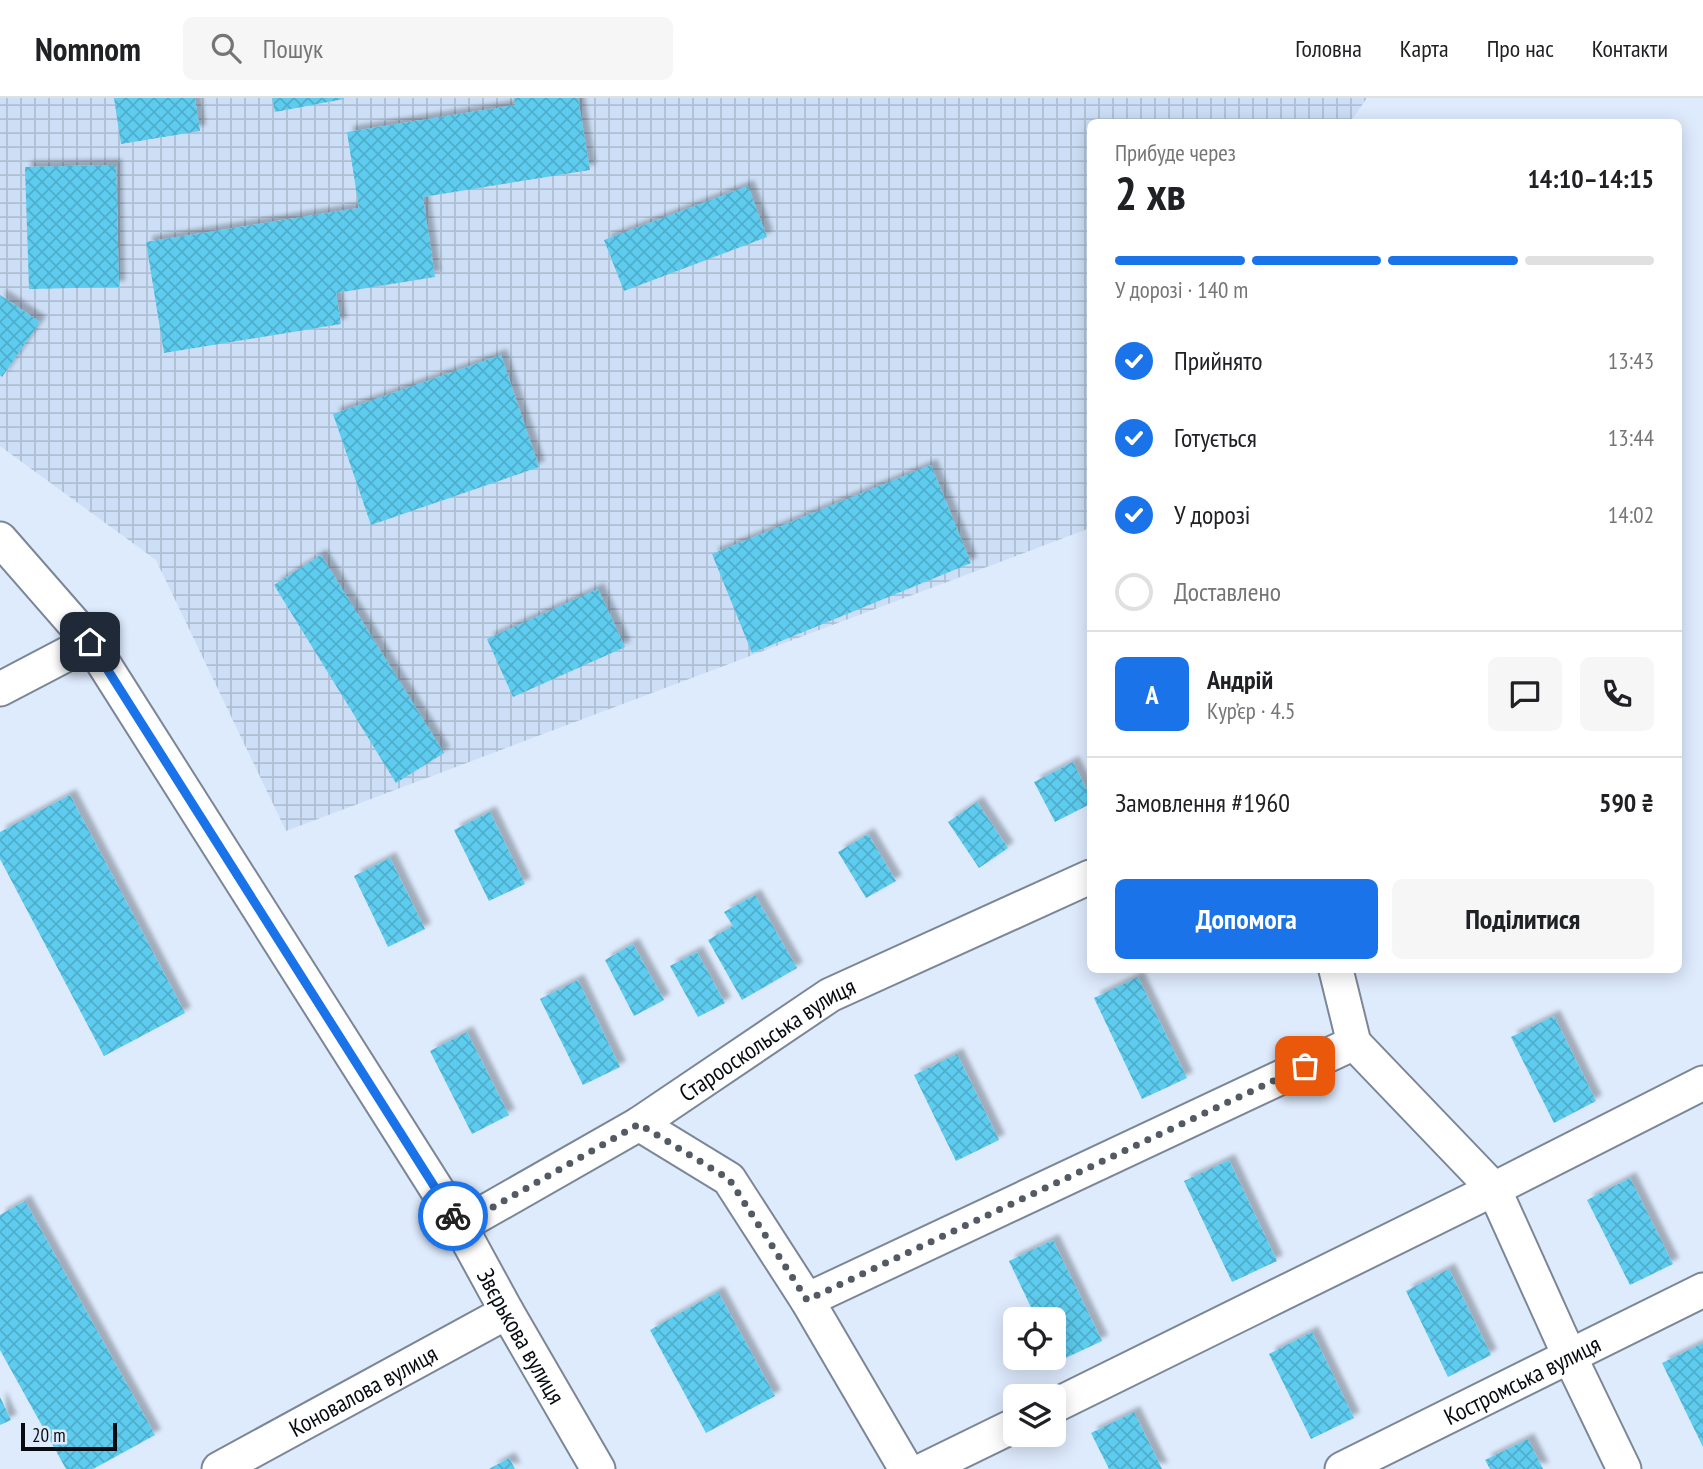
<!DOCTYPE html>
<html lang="uk">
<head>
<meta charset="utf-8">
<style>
  body { margin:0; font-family:"PT Sans Narrow",sans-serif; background:#f6f6f6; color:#202124; height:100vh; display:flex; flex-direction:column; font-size:26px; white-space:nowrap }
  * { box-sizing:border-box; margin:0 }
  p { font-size:23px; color:#757577 }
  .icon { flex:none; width:38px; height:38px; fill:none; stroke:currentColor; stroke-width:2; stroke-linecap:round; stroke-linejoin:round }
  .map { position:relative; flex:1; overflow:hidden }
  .details { position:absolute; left:1087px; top:21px; width:595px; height:854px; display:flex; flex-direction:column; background:#fff; border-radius:10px; box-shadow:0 4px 18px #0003 }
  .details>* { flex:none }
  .tools { position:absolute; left:1003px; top:1209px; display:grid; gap:14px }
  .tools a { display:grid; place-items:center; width:63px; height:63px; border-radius:10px; background:#fff; box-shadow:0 4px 18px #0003; font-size:35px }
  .scale { position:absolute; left:21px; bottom:18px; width:96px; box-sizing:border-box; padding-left:7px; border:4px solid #080c11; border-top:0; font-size:19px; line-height:24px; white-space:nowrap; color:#080c11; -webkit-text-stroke:5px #deebfd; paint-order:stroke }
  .pin { position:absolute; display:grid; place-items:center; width:60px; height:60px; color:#fff; margin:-30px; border-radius:14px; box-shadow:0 4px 10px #0006 }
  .courier { position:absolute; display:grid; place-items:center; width:70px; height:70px; margin:-35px; border:5px solid #1a73e8; border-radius:50%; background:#fff; color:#222; box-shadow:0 2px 9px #0007 }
  .headline em { font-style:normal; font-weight:700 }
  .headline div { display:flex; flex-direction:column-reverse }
  .headline { display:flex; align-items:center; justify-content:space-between; height:119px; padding:0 28px }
  h1 { font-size:46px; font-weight:700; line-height:52px }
  .bar { display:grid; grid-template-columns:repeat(4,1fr); gap:10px 7px; align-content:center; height:84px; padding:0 28px }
  .bar i { height:9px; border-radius:5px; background:#e0e0e0 }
  .bar .on { background:#1a73e8 }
  .bar p { grid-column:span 4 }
  .line { display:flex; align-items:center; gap:18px; padding:0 28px; border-top:2px solid #e0e0e0 }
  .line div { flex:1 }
  .round { display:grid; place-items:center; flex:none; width:74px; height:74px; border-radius:10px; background:#f6f6f6 }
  ol { padding:0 28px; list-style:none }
  li { display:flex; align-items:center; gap:21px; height:77px }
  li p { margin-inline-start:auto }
  li .icon { padding:7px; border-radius:50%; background:#1a73e8; color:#fff; stroke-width:4 }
  li:last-child { color:#757577 }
  li i { width:38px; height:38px; border:4px solid #e0e0e0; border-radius:50% }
  .cta { display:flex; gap:14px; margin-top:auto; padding:14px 28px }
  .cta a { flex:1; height:80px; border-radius:10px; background:#1a73e8; color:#fff; font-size:28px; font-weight:700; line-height:80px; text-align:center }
  .cta a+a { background:#f6f6f6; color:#202124 }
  header { display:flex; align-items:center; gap:42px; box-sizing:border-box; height:98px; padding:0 35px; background:#fff; border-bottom:2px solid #e0e0e0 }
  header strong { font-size:33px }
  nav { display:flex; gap:38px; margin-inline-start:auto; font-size:24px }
  .search { width:490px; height:63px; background:#f6f6f6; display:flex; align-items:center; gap:18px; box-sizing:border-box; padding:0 24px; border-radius:10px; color:#757577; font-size:26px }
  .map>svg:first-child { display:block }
  .industrial { fill:url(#industrial-grid) }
  .building { fill:url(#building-cross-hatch); filter:url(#shadow) }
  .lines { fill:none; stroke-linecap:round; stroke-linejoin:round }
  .minor-casing { stroke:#7b8797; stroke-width:37 }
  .minor { stroke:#fff; stroke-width:33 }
  .done { stroke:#535a64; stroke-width:7; stroke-dasharray:0 12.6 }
  .route { stroke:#1a73e8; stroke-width:9 }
  .labels { text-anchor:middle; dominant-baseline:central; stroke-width:5; stroke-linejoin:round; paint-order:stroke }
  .street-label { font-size:24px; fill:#080c11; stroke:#deebfd }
</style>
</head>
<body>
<header>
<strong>Nomnom</strong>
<div class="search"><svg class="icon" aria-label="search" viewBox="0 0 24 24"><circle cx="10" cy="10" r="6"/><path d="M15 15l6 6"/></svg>Пошук</div>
<nav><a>Головна</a><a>Карта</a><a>Про нас</a><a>Контакти</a></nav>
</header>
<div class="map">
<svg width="1703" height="1371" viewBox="0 0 1703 1371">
  <defs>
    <pattern id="industrial-grid" width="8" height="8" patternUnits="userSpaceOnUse" patternTransform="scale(1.75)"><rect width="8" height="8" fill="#cddff6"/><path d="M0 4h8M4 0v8" fill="none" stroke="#afbed2"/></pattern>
    <pattern id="building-cross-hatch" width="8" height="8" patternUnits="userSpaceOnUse" patternTransform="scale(1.75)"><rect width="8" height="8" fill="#5dccee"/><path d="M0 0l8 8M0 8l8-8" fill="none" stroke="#4faecb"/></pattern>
    <filter id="shadow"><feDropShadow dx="6" dy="-6" stdDeviation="2" flood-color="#0004"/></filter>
  </defs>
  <rect width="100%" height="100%" fill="#deebfd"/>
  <path class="industrial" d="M0,0h1367l-17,24h-260v406l-804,303 -130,-271 -156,-114z"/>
  <path class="building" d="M114,0h81l5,33 -79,13z
    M272,0h72v1l-69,13z
    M514,0h64l12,72 -167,27 12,80 -99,16 5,31 -177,29 -18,-111 213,-34 -12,-76 168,-27z
    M116,67l3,122 -90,2 -4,-122z
    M748,88l19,51 -143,54 -20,-51z
    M0,197l40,27 -38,55 -2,-2z
    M501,257l38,112 -168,58 -38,-111z
    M931,367l40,98 -219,90 -40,-99z
    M321,457l123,198 -48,30 -122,-198z
    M598,491l27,58 -112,50 -26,-58z
    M1073,664l17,34v8l-35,18 -21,-40z
    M70,697l115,218 -81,43 -104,-197v-27z
    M977,704l31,46 -29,20 -31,-46z
    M490,714l35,72 -36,17 -35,-71z
    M868,736l28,47 -30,17 -28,-46z
    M390,760l35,71 -37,18 -34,-71z
    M755,797l42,73 -55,32 -34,-60 25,-14 -9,-14z
    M633,846l31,56 -30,16 -29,-56z
    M697,854l28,51 -27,14 -28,-51z
    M1138,879l49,101 -45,21 -48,-101z
    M578,882l42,87 -37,18 -43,-86z
    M1554,918l42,85 -42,22 -43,-86z
    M467,934l42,83 -37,19 -42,-83z
    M957,956l42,86 -43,21 -42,-86z
    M1229,1062l48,101 -45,21 -48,-101z
    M1630,1080l43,86 -43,21 -43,-85z
    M25,1103l130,234 -62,34h-27l-66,-119v-135z
    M1053,1142l49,101 -45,21 -3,-7v-35h-17l-28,-59z
    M1449,1171l42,86 -43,22 -42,-86z
    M718,1194l57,104 -69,37 -56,-103z
    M1312,1234l42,86 -43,21 -42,-85z
    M1703,1245v104l-41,-84z
    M0,1299l11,23 -11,5z
    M1134,1314l28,57h-53l-18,-36z
    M1528,1341l15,30h-53l-5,-9z
    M509,1360l6,11h-26z"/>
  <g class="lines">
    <defs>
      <g id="minor">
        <path id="s1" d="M0,441l90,103 370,584 47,86 91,157"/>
        <path d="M0,591l90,-47"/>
        <path d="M1336,872l18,73 140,146 75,166 55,114"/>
        <path d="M639,1026l90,55 78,121 99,169"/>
        <path id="s2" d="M460,1128l179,-102 191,-129 260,-118"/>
        <path d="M807,1202l547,-257"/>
        <path d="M1054,1308l440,-217 209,-106"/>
        <path id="s3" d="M219,1371l288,-157"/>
        <path d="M925,1371l90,-44"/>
        <path id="s4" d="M1342,1371l361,-179"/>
      </g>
    </defs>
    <use href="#minor" class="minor-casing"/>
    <use href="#minor" class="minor"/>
  </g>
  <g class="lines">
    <path class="done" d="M453,1118l7,10 179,-102 90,55 78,121 498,-234"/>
    <path class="route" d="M90,544l363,574"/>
  </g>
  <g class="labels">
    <g class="street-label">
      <text stroke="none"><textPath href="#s2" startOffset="360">Старооскольська вулиця</textPath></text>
      <text stroke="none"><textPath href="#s1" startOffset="954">Звєрькова вулиця</textPath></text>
      <text stroke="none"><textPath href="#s4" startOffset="201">Костромська вулиця</textPath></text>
      <text stroke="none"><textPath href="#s3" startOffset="164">Коновалова вулиця</textPath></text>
    </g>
  </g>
</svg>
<div class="tools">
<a><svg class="icon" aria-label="locate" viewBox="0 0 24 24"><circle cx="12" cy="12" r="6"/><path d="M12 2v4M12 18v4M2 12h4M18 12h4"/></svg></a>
<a><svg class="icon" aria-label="layers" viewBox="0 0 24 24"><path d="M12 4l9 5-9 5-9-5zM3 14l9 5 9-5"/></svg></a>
</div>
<div class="scale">20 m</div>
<div class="pin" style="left:1305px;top:968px;background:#ea580c"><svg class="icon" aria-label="bag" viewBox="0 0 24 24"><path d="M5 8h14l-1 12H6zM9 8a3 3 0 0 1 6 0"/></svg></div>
<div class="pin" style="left:90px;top:544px;background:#1f2937"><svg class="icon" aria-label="home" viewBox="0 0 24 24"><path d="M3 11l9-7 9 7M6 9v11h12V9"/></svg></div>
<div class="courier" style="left:453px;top:1118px"><svg class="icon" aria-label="bike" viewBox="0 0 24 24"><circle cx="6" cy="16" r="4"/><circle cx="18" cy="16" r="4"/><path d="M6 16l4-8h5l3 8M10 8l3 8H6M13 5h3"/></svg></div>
<section class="details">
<div class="headline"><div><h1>2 хв</h1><p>Прибуде через</p></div><em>14:10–14:15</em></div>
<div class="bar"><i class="on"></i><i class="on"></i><i class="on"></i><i></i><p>У дорозі · 140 m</p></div>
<ol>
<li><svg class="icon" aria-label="check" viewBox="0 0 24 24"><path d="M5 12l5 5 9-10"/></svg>Прийнято<p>13:43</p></li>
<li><svg class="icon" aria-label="check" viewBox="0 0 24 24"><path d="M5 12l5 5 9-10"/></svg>Готується<p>13:44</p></li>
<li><svg class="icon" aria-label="check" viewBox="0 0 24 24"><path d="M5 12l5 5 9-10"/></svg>У дорозі<p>14:02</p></li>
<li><i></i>Доставлено</li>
</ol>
<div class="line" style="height:126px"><b class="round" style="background:#1a73e8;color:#fff">А</b><div><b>Андрій</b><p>Кур’єр · 4.5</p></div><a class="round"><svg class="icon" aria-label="chat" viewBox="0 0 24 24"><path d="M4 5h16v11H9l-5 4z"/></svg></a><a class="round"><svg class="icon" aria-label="phone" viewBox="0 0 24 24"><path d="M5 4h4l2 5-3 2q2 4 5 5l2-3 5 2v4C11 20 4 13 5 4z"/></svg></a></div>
<div class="line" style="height:91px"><div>Замовлення #1960</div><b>590 ₴</b></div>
<div class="cta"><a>Допомога</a><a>Поділитися</a></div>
</section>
</div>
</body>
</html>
